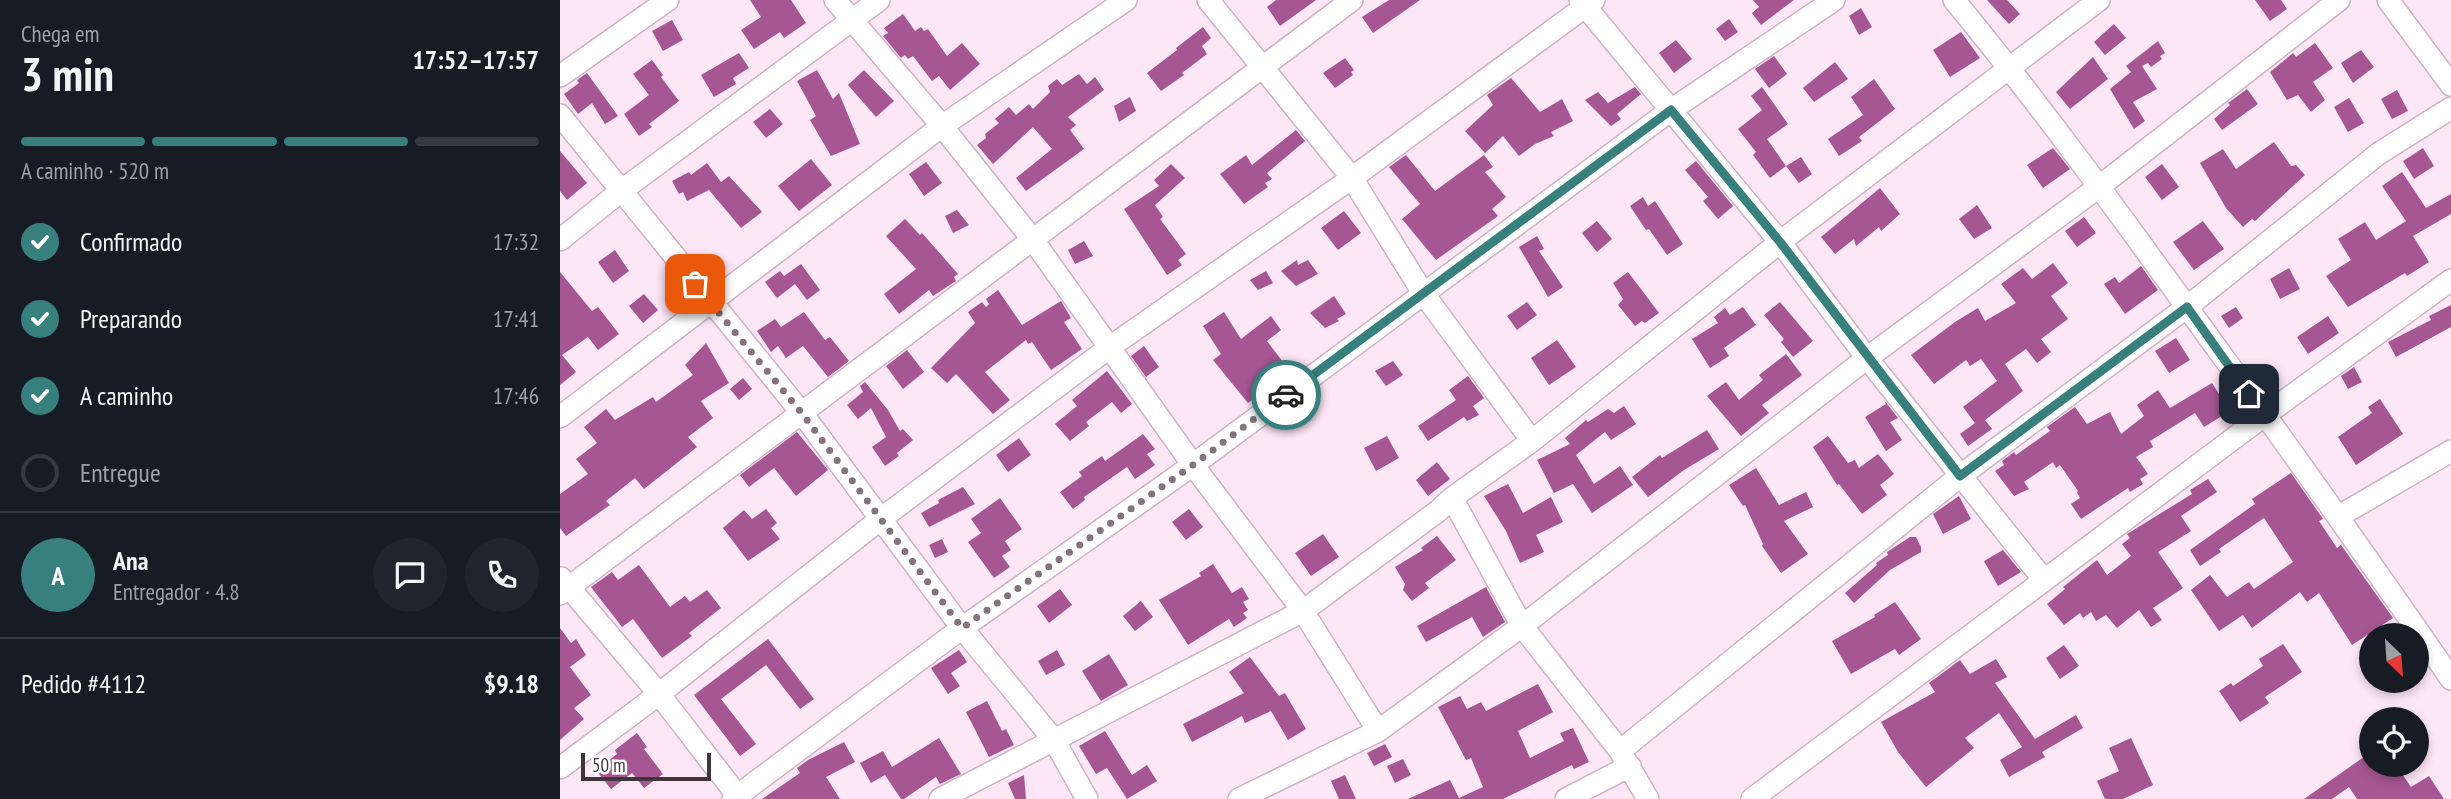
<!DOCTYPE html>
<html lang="pt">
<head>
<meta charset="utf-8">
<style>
  body { margin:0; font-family:"PT Sans Narrow",sans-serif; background:#20242c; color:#f1f3f6; height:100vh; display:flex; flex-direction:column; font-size:26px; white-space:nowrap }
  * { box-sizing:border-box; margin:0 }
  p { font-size:23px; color:#9ea1a6 }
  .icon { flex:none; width:38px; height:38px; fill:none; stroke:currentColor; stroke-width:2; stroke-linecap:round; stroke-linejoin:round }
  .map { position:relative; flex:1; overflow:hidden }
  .side { display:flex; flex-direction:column; background:#171b24; width:560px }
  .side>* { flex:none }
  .needle { width:46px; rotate:155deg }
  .controls { position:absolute; left:1799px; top:623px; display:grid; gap:14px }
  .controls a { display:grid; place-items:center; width:70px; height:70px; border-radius:50%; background:#171b24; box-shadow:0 4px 10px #0003; font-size:35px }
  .scale { position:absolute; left:21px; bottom:18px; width:130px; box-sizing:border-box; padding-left:7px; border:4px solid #40353c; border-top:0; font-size:19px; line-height:24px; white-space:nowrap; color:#40353c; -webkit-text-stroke:5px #fff; paint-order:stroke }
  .pin { position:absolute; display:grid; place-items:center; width:60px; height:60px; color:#fff; margin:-30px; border-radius:14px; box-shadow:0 4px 10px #0006 }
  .courier { position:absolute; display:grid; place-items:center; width:70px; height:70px; margin:-35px; border:5px solid #38807d; border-radius:50%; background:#fff; color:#222; box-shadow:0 2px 9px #0007 }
  .summary em { font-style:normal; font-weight:700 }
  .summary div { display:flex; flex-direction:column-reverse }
  .summary { display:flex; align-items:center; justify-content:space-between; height:119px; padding:0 21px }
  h1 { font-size:46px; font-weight:700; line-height:52px }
  .bar { display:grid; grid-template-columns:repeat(4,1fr); gap:10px 7px; align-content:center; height:84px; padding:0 21px }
  .bar i { height:9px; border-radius:5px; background:#363941 }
  .bar .active { background:#38807d }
  .bar p { grid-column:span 4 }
  .line { display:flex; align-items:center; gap:18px; padding:0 21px; border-top:2px solid #363941 }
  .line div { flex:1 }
  .round { display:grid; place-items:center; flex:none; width:74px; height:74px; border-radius:37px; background:#20242c }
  ol { padding:0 21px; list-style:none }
  li { display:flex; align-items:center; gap:21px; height:77px }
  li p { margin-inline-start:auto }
  li .icon { padding:7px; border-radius:50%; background:#38807d; color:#fff; stroke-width:4 }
  li:last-child { color:#9ea1a6 }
  li i { width:38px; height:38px; border:4px solid #363941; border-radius:50% }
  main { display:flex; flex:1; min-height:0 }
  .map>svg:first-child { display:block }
  .building { fill:#a65793 }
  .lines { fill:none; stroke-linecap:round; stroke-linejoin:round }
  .minor-casing { stroke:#ceb3c6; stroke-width:24 }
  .minor { stroke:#fff; stroke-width:21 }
  .done { stroke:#82737d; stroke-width:7; stroke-dasharray:0 12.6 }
  .route { stroke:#38807d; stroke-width:9 }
</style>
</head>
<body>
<main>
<section class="side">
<div class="summary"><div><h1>3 min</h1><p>Chega em</p></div><em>17:52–17:57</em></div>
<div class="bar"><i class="active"></i><i class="active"></i><i class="active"></i><i></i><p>A caminho · 520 m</p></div>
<ol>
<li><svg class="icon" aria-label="check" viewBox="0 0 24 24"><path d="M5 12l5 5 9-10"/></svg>Confirmado<p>17:32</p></li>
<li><svg class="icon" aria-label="check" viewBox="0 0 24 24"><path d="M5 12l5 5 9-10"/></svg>Preparando<p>17:41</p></li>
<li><svg class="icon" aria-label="check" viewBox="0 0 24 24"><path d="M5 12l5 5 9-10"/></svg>A caminho<p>17:46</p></li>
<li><i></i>Entregue</li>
</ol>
<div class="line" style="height:126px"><b class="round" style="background:#38807d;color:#fff">A</b><div><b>Ana</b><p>Entregador · 4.8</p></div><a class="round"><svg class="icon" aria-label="chat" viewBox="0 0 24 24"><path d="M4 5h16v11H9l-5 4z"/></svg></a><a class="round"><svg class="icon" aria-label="phone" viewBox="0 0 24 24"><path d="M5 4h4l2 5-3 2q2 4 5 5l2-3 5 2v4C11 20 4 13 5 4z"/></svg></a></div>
<div class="line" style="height:91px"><div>Pedido #4112</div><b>$9.18</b></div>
</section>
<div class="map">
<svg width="1891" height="799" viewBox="0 0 1891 799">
  <rect width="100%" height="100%" fill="#fde6f6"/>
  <path class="building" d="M190,0h41l15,23 -22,15 -4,-6 -26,17 -13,-19 20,-13z
    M716,0h40l-36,26 -13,-19z
    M829,0h31l-47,33 -11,-16z
    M1193,0h41l-33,25 -9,-12 7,-6z
    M1427,0h20l13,14 -11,10z
    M1695,0h26l6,9 -17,12z
    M1301,8l11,19 -13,8 -10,-19z
    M343,14l12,17 6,-4 3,4 4,-2 19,27 15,-13 18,21 -30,26 -11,-14 -7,5 -19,-25 -5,3 -3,-4 -4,3 -18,-22 5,-3 -4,-5z
    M1169,19l9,13 -13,9 -9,-12z
    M112,20l11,20 -20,11 -11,-20z
    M1554,24l12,14 -21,17 -11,-13z
    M643,27l8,11 -9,8 5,8 -25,19 2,2 -23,16 -14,-18 30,-23 -1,-2z
    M1401,32l19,26 -30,19 -17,-27z
    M1116,40l16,19 -18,14 -15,-20z
    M1598,41l7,12 -5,3 2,3 -11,8 -3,-4 -6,3 15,23 -24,13 12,19 -11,8 -24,-40 21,-17 -5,-6z
    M1755,43l18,25 -20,14 12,18 -14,12 -13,-17 -11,5 -17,-28 23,-19 3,4z
    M1801,50l13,17 -21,16 -12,-20z
    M179,53l10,15 -16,10 3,6 -22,13 -13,-22z
    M1214,56l13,18 -18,14 -14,-19z
    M1533,57l15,22 -38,30 -14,-17z
    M785,58l9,12 -3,2 2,3 -18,13 -12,-15z
    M92,60l11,15 -2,2 18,24 -30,23 3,3 -13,9 -15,-22 25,-19 -16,-21z
    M1275,62l13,17 -34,23 -11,-14z
    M257,70l16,29 6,-6 21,51 -29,12 -21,-36 6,-4 -19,-35z
    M304,70l30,31 -18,16 -28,-32z
    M27,73l31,43 -13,8 -13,-21 -14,11 -14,-20 15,-11 -2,-3z
    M519,74l8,10 8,-7 9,13 -36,27 8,8 -6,5 14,19 -58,42 -10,-13 36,-29 -19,-22 -40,37 -16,-19 9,-7 -1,-4 14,-11 -4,-4 14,-12 7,8 13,-11 4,5 17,-17 -2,-6 9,-7 5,6z
    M951,78l29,34 22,-13 11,22 -22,11 3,4 -19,8 -16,12 -16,-20 -18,17 -20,-22 28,-26 -6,-10z
    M1314,79l21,30 -36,28 3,4 -23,15 -11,-17 35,-24 -12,-18z
    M1075,87l6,7 -24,20 4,5 -10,7 -26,-26 13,-8 10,11z
    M1202,87l26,37 -21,15 19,27 -16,12 -17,-23 3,-3 -18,-23 24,-19 -11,-14z
    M1687,89l11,15 -36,26 -8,-11 16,-14 -2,-2z
    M1837,90l11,21 -16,8 -11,-20z
    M570,97l6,14 -17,11 -5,-16z
    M1789,98l15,25 -16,9 -14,-25z
    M210,109l13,15 -17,14 -13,-16z
    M736,130l9,11 -38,32 5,6 -7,4 3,4 -24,17 -24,-30 26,-19 6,10z
    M1714,142l17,24 5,-1 9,10 -50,46 -3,-2 -9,8 -17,-19 -26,-45 23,-14 13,20z
    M1493,148l17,21 -27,19 -16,-23z
    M1863,148l11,18 -20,13 -11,-18z
    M0,151l27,32 -20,17 -7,-9z
    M846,155l29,36 49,-36 9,12 -8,5 21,25 -14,12 6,7 -62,44 -34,-41 18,-15 -31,-37z
    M1241,157l11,17 -13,9 -13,-17z
    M251,159l21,26 -33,26 -21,-25z
    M1136,161l37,45 -15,13 -15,-18 5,-4 -23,-27z
    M366,162l16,21 -18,13 -15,-22z
    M147,163l14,19 8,-6 33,36 -21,16 -32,-38 -22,11 -4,-9 -4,2 -7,-13 17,-9 2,3z
    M611,164l14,14 -30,27 8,12 -3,2 26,35 -8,6 4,5 -15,10 -43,-66 35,-23 -5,-6z
    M1602,164l17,23 -17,13 -17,-23z
    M1842,172l24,36 25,-14v20l-38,22 16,26 -22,14 -2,-3 -57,34 -22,-31 25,-16 -13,-21 27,-17 11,18 30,-19 -24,-35z
    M1320,188l20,26 -19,17 -2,-4 -23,19 -2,-7 -19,15 -14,-17z
    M1083,197l5,9 7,-5 28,43 -16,11 -18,-26 -3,1 -16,-24z
    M1417,205l15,23 -18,11 -15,-20z
    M397,210l12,15 -16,8 -8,-17z
    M784,211l17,22 -23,17 -17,-22z
    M1524,217l12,16 -19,14 -12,-16z
    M345,219l15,16 2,-2 36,41 -4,3 2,4 -23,15 -4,-6 -30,24 -15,-20 32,-25 -30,-33z
    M1037,221l15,18 -15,13 -15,-19z
    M1643,221l21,28 -30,21 -21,-28z
    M977,236l7,13 -5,2 24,36 -15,10 -29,-50z
    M524,241l9,15 -18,8 -7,-14z
    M55,250l14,21 -16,12 -15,-21z
    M737,260l1,5 10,-5 10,14 -22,12 -15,-15z
    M1493,263l15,20 -17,13 17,23 -27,20 10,13 -14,11 -11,-14 -21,15 18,27 -38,29 7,9 -24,17 -8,-12 15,-11 -12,-16 34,-26 -16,-22 -11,7 -4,-6 -32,24 -23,-29 44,-33 23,-14 7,13 31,-18 -15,-19 22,-16 9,11z
    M241,264l19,26 -13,10 -12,-16 -18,14 -12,-16 15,-11 4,5z
    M1581,266l17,24 -33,24 -21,-30 11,-7 4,6z
    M1729,268l11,21 -20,10 -10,-20z
    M706,271l7,12 -15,7 -8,-10z
    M0,272l32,39 6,-4 21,27 -21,16 -10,-13 -26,18 14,17 -16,13z
    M1068,272l31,41 -14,10 -3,-2 -7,5 -17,-21 5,-6 -10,-16z
    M438,290l24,35 39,-24 10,17 -7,4 18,27 -31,21 -19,-28 -4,2 -2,-4 -41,32 25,28 -17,14 -37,-40 -9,9 -16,-15 44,-45 -7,-11 14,-10 4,5 3,-3 -3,-5z
    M84,294l14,16 -15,13 -14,-17z
    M774,296l12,18 -9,5 2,2 -14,7 -15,-15z
    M967,302l10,13 -20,15 -10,-14z
    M1220,302l33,39 -20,16 -12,-15 3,-3 -20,-24z
    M1891,305v22l-55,30 -8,-15 43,-22 -2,-4z
    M1183,307l13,18 -32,23 5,8 -19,12 -18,-29 26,-16 -4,-6 11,-9 5,7z
    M1676,307l7,11 -14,10 -8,-12z
    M244,312l21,28 5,-3 19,24 -21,16 -25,-31 -17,12 -8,-12 -7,6 -14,-21 18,-12 6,8z
    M664,312l17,27 30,-23 10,14 -14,11 23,30 -42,32 -35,-43 8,-6 -18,-28z
    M1768,316l11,17 -31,21 -11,-17z
    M1616,338l14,22 -21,13 -14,-22z
    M997,340l19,27 -27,18 -18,-27z
    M146,343l23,40 -28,18 12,17 -25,19 9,10 -53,42 -9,-11 -29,23 4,4 -44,31 -6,-8v-34l28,-20 -12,-15 21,-16 -13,-16 22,-18 9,11 38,-23 3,5 37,-27 -8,-10z
    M584,346l15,21 -13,10 -15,-21z
    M347,350l17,22 -21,17 -17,-23z
    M1226,354l16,21 -40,30 7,8 -28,23 -34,-40 19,-14 13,18 24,-20 -4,-5z
    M833,361l10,14 -17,11 -11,-15z
    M1794,367l8,15 -14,7 -7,-13z
    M547,371l25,33 -11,9 -9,-11 -26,20 3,4 -19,15 -15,-17 22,-18 -5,-6z
    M908,376l16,22 -11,8 6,9 -12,6 -3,-4 -36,24 -10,-15 38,-26 -7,-10z
    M183,378l9,11 -13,11 -9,-11z
    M305,382l23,28 12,21 3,-2 10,11 -16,13 2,3 -14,10 -13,-19 14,-10 -15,-29 -13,11 -11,-14 16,-13 -3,-6z
    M1652,383l18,28 -26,16 -9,-14 -45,28 3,6 -17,10 12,17 -8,5 3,5 -13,8 -2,-4 -47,31 -10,-15 9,-6 -3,-6 1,-1 -18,-26 -4,3 -3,-6 -29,20 5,7 -15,7 -19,-25 9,-6 -2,-4 12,-9 2,3 34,-24 -3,-4 28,-20 12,17 23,-12 11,22 23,-18 -7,-11 21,-15 12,18z
    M1820,399l23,35 -47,31 -18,-28 34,-24 -4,-6z
    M1324,400l14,18 -8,4 12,18 -16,11 -21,-34 21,-13z
    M1064,406l12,18 -25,16 -6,-8 -29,23 18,29 26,-18 13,19 -41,28 -19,-29 -19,9 -17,-33 33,-16 -5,-6 21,-18 2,2 20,-13 6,4z
    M1147,430l12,19 -35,21 -36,27 -16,-20 28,-22 2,3z
    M237,432l31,38 -32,26 -22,-28 -25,19 -9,-12z
    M583,434l12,15 -8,5 8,11 -20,14 -8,-12 -43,30 1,3 -12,9 -13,-17 22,-16 -3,-4 23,-16 3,5z
    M827,436l12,22 -23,13 -12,-23z
    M1268,436l20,27 7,-3 4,8 19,-14 16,20 -14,11 7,10 -25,19 -23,-30 -2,1 -24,-38z
    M459,438l12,17 -23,17 -12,-17z
    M877,462l13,17 -22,17 -12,-16z
    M1196,468l23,37 27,-13 7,15 -29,14 24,33 -27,19 -19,-27 1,-2 -18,-39 -2,1 -14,-21z
    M1731,473l32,46 -4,2 18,27 4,-3 52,73 -41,27 -33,-52 -12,9 -7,-10 -48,36 -9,-13 -24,16 -28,-41 19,-15 17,22 22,-15 5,7 39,-27 -29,-44 -45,31 2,3 -21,14 -10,-16 65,-46 -3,-5z
    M1648,479l9,13 -36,24 10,15 -33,21 25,36 -30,20 9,12 -11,7 -12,-17 -22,18 -11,-13 -10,6 -5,-9 -8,6 -3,-5 -16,12 -17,-21 18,-15 -2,-2 34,-27 10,15 24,-19 -9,-12 8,-6 -3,-4 65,-40 -2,-4z
    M948,484l15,29 28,-16 12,25 -27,13 8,17 -24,11 -14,-32 -22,-35z
    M403,487l12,17 -46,23 -8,-14 18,-10 -1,-3z
    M1399,496l12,23 -28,15 -10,-20z
    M440,498l22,31 -17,12 6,9 -9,6 8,11 -16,11 -26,-36 13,-9 -10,-14z
    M206,509l11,14 -6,5 9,11 -32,22 -25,-33 21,-18 8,9z
    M629,509l14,18 -17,13 -14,-18z
    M763,534l16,23 -28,19 -16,-23z
    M877,536l19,24 -31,23 4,5 -17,13 -9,-11 2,-6 -10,-17 28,-17 -2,-2z
    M1350,537h6l5,10v5l-31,18 -36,33 -9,-10 32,-28 -1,-2 12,-8 -1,-3z
    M382,539l6,13 -13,6 -6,-13z
    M1443,550l18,22 -23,14 -14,-25z
    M653,564l19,29 10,-6 7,12 -6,3 5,8 -5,3 4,5 -13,9 -5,-8 -41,26 -29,-45 42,-24 -2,-3z
    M79,565l31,42 15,-11 5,6 17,-12 14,18 -32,25 3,3 -30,22 -29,-39 -11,8 -31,-40 21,-15 6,8z
    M926,587l19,35 -22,15 -11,-20 -46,25 -9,-16z
    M500,589l12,16 -23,18 -12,-17z
    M581,601l12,16 -18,14 -12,-15z
    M1335,602l26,37 -22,16 -4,-6 -44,25 -19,-33 43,-24 -1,-2z
    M0,628l11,15 5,-4 10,16 -16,12 21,28 -17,13 10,11 -24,21z
    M208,639l46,60 -14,10 -34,-44 -45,34 35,45 -16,12 -46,-61z
    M1723,644l19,28 -37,25 4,6 -29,19 -21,-31 12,-8 2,3 30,-20 -4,-7z
    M1504,645l15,21 -19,13 -14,-21z
    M399,650l8,12 -16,11 9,13 -12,8 -17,-26z
    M497,650l8,15 -19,10 -8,-14z
    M549,654l19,31 -27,16 -19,-30z
    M690,657l29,39 6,-3 21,36 -18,11 -17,-29 -26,12 -3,-7 -50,26 -9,-18 61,-31 -15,-21z
    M1436,659l11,18 -12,6 40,56 41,-24 7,13 -41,24 3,5 -36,20 -9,-17 22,-13 -23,-34 -34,25 9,10 -48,39 -28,-35 -17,-30 54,-30 -6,-9 31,-23 10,14z
    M978,684l15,28 -35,19 12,27 34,-17 -4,-8 13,-5 16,34 -15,7 -2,-4 -69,34h-95l42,-19 9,18 24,-11 -12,-29 -5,2 -28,-53 22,-11 7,13 14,-7 5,9z
    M427,701l15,30 4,-2 8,16 -25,12 -23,-45z
    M545,731l27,44 15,-10 10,16 -30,18 -20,-31 -11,6 -17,-28z
    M77,733l10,14 -3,2 19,25 -19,14 -12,-15 -21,16 -15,-19 21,-16 -2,-4z
    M379,738l22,36 -21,10 -4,-7 -32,22h-3l-16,-24 -14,8 -11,-20 23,-12 9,16z
    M1571,738l22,47 -30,14h-18l-8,-18 22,-10 -10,-23z
    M284,742l11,20 -29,15 14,22h-78l38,-26 -3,-5 11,-8z
    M825,744l7,13 -18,9 -7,-13z
    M1811,752v13h25l15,22 18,-11 15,23h-87l-8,-12 -17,12h-28z
    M843,759l8,16 -16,8 -8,-17z
    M464,775l2,24h-11l-7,-16z
    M785,775l11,24h-17l-8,-18z"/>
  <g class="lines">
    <defs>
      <path id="minor" d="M275,0l107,126 91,114 160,225 110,146 75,120
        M648,0l144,178 71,115 109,148
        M1020,0l200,242 87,116 177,222
        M1394,0c86,104 164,212 243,321 86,118 171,237 254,358
        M1828,0l63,85
        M0,76l108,-76
        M0,115l241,297 161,216 92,112 33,59
        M0,240l61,-49 258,-191
        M0,417l382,-291 184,-126
        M892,498l70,128 98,125 28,48
        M1779,516l112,-65
        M1,578l98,116 81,105
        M0,594l792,-594
        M1060,751l340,-275 227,-169 191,-153 73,-46
        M0,768l99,-74 223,-176 228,-171 242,-169 242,-178
        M173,799l229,-171 231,-163 478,-355 163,-110
        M380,799l363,-188 135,-100 14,-13 80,-57 248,-199 319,-242
        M679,799l139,-68 144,-105 345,-268 233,-172 239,-186
        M1006,799l64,-33
        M1192,799l513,-384 186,-135"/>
    </defs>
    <use href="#minor" class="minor-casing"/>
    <use href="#minor" class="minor"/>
  </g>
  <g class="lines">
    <path class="done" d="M135,284l106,128 161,216 231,-163 93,-70"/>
    <path class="route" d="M726,395l385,-285 109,132 180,234 227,-169 62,87"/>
  </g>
</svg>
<div class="controls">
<a><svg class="needle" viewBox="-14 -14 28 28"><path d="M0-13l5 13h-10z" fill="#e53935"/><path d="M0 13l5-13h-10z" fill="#9ea1a6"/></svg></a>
<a><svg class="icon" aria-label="locate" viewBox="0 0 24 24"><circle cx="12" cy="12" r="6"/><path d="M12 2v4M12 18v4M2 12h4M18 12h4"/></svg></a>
</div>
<div class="scale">50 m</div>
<div class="pin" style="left:135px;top:284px;background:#ea580c"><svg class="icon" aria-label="bag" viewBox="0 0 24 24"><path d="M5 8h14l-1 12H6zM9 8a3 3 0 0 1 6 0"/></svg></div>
<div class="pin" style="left:1689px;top:394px;background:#1f2937"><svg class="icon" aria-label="home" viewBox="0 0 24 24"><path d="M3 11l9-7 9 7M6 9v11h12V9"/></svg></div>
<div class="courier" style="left:726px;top:395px"><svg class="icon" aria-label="car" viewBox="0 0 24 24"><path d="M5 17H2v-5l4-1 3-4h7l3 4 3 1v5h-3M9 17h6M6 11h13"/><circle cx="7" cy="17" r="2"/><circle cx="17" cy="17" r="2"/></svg></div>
</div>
</main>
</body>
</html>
